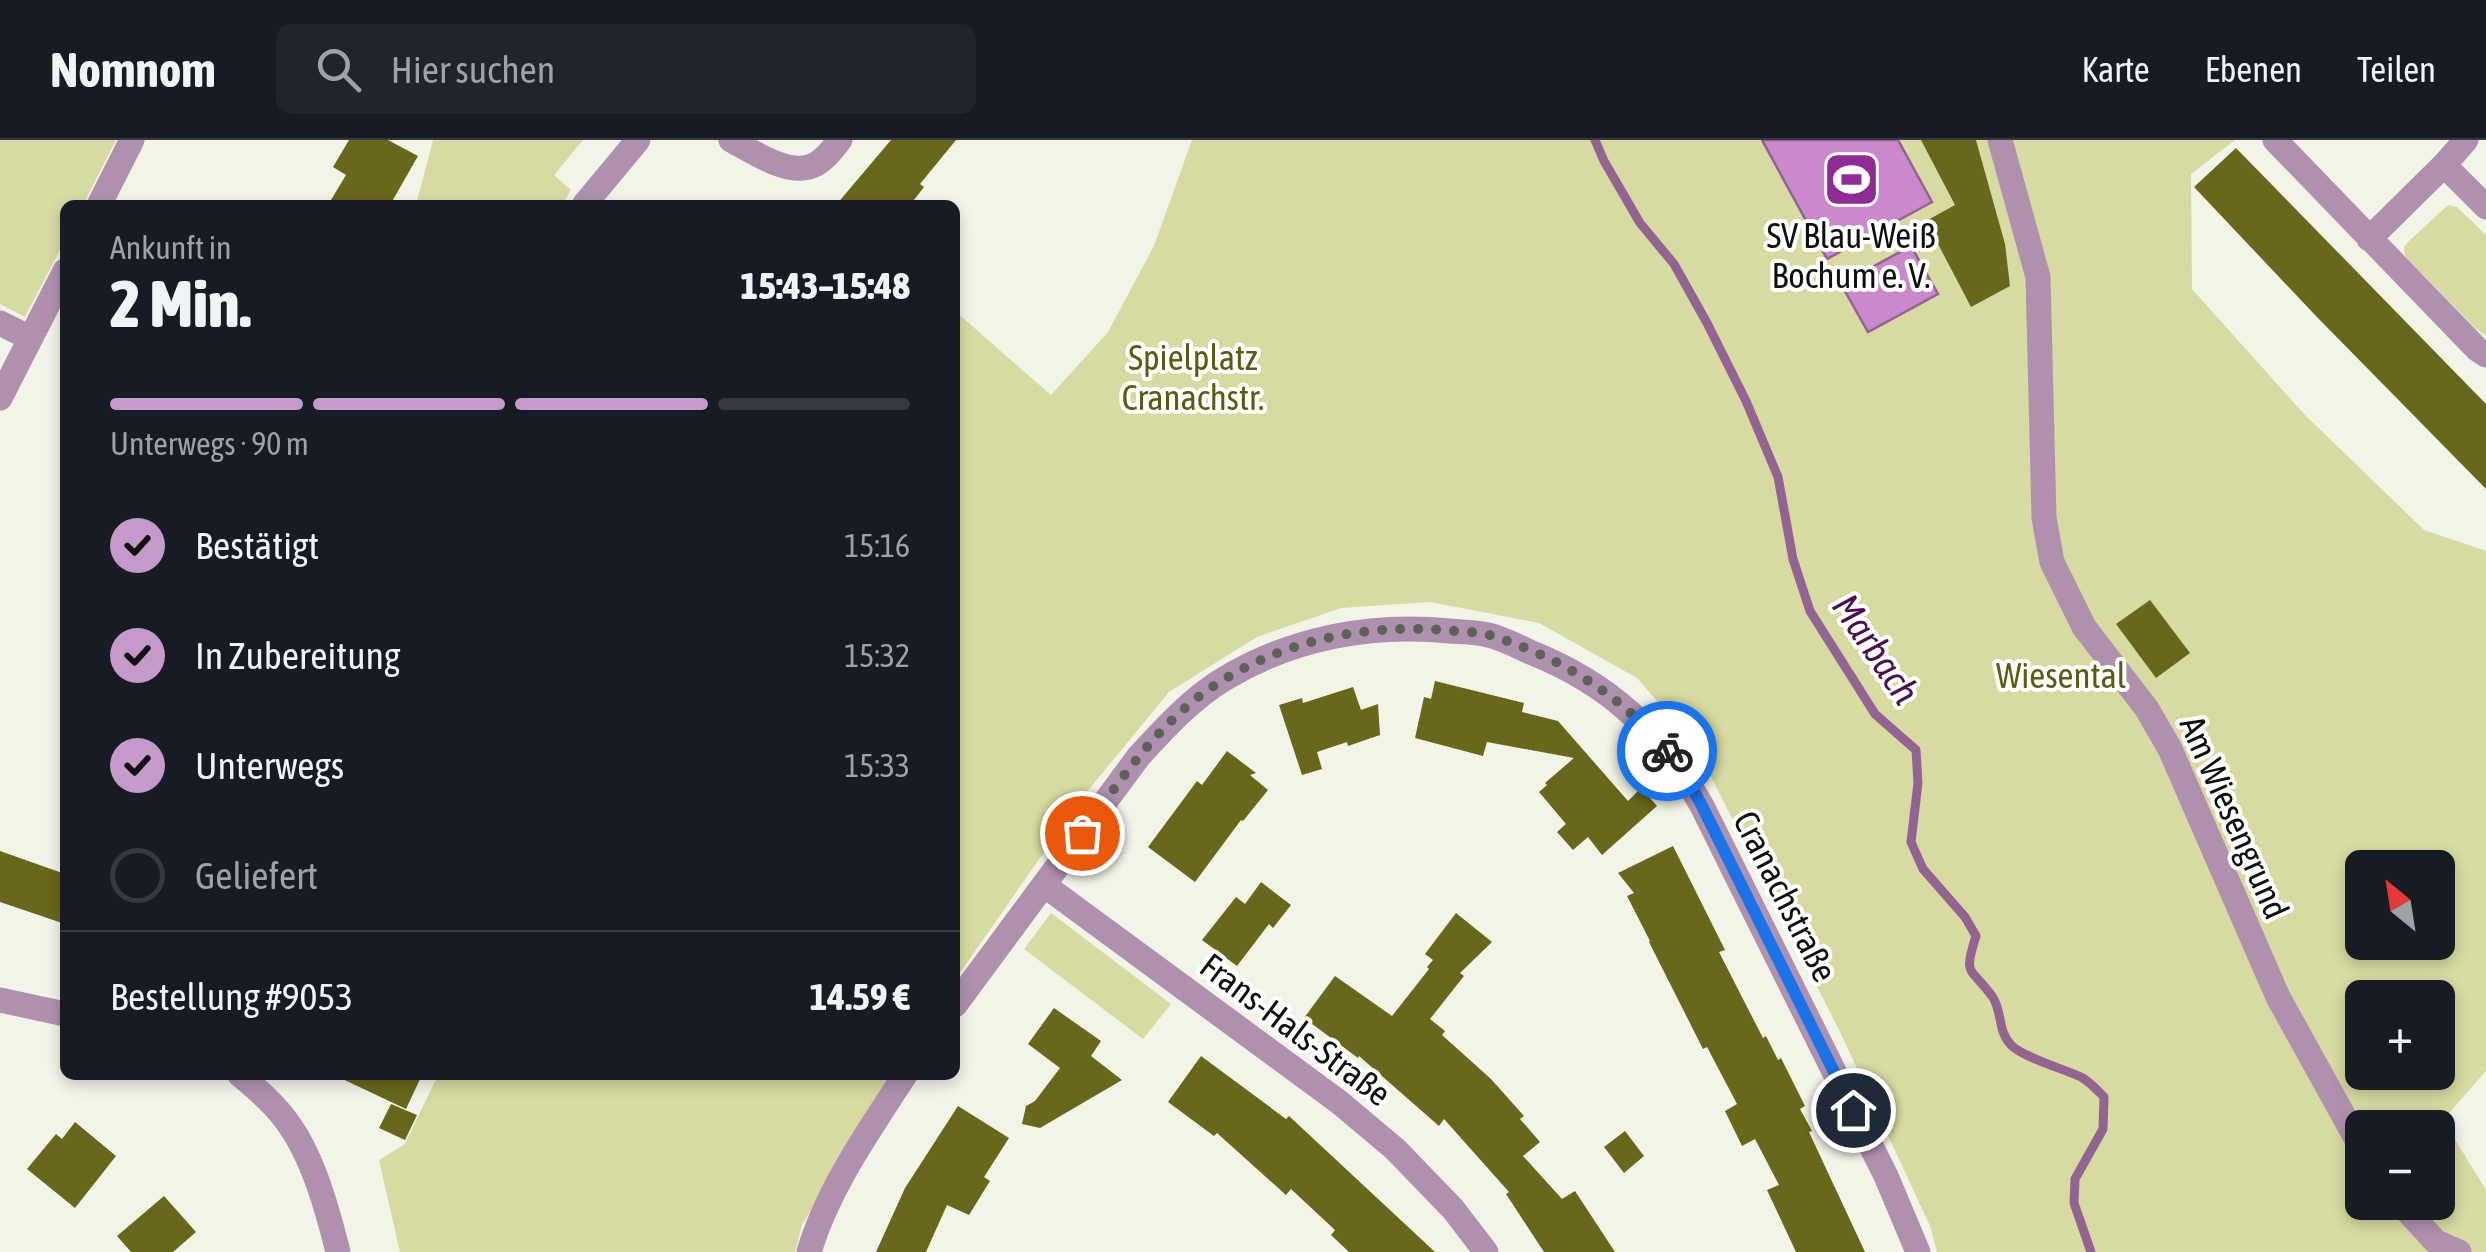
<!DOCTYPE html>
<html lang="de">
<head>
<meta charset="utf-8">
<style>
  body { margin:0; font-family:"Asap Condensed",sans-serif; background:#20242c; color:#f1f3f6; height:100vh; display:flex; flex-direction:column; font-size:38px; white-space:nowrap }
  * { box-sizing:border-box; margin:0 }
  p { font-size:32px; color:#9ea1a6 }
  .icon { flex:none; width:55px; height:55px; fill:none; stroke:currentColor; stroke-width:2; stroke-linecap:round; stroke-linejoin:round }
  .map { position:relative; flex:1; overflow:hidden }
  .details { position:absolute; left:60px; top:60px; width:900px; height:880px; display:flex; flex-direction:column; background:#171b24; border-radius:15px; box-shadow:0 5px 15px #0003 }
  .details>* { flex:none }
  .needle { width:65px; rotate:330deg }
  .tools { position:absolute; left:2345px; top:710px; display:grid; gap:20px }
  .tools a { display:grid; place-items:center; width:110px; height:110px; border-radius:15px; background:#171b24; box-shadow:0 5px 15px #0003; font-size:50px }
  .pin { position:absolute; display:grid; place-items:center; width:85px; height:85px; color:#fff; margin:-42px; border:5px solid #fff; border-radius:50%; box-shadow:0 2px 10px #0007 }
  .courier { position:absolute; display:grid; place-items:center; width:100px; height:100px; margin:-50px; border:8px solid #1a73e8; border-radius:50%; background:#fff; color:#222; box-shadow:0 2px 12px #0007 }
  .headline em { font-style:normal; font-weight:800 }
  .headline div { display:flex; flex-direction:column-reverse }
  .headline { display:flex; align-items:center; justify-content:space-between; height:170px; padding:0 50px }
  h1 { font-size:65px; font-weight:800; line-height:75px }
  .bar { display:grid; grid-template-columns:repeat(4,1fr); gap:15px 10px; align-content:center; height:120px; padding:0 50px }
  .bar i { height:12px; border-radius:8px; background:#363941 }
  .bar .on { background:#c599c9 }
  .bar p { grid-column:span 4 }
  .line { display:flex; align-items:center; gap:25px; padding:0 50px; border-top:2px solid #363941 }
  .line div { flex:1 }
  ol { padding:0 50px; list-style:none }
  li { display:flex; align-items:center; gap:30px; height:110px }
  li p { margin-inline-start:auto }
  li .icon { padding:10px; border-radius:50%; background:#c599c9; color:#111; stroke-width:4 }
  li:last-child { color:#9ea1a6 }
  li i { width:55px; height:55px; border:5px solid #363941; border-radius:50% }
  header { display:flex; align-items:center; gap:60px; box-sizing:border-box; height:140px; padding:0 50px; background:#171b24; border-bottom:2px solid #363941 }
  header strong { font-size:48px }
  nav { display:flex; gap:55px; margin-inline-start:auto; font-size:35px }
  .search { width:700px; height:90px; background:#20242c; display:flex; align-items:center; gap:25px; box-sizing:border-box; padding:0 35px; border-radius:15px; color:#9ea1a6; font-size:38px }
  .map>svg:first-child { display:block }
  .green { fill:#d7daa1; fill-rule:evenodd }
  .water { fill:#cb88cc; stroke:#936492; stroke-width:2.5 }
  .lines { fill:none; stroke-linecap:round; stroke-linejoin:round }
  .stream { stroke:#936492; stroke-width:9 }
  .building { fill:#67681c }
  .minor { stroke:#af91af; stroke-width:25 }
  .done { stroke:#5f6059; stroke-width:10; stroke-dasharray:0 18 }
  .route { stroke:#1a73e8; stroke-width:12 }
  .labels { text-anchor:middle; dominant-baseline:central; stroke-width:8; stroke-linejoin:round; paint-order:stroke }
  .poi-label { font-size:35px; fill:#0f100c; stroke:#fff }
  .park-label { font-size:35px; fill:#5a5c14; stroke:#fff }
  .street-label { font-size:35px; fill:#0f100c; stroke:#fff }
  .water-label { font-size:38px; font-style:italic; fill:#4c0f4e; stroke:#fff }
</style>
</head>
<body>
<header>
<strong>Nomnom</strong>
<div class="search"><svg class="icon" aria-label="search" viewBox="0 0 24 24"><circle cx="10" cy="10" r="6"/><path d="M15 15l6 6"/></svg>Hier suchen</div>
<nav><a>Karte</a><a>Ebenen</a><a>Teilen</a></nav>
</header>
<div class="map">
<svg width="2486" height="1112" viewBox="0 0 2486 1112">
  <rect width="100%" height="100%" fill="#f3f4e8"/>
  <path class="green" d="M0,0h116l-33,65h-18v35l-40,77 -25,-13z
    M433,0h150l-29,35 17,15 -9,15h-146z
    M1192,0h1043l-44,34 1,115 112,125 120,116 62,21v520l-43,49 43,70v62h-549l-7,-26 -89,-192 -146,-289 -58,-67 -98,-55 -109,-21 -89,6 -84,29 -88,55 -88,107 -126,181v-669l96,84 57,-63 46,-86zM2362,728h76v74h-76zM2362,858h76v74h-76zM2362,988h76v74h-76z
    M2448,65l9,2 29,28v101l-11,-8 -70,-72 -1,-9 5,-6z
    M1051,773l120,91 -28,35 -119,-90z
    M438,935h454l-90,150 -7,27h-395l-21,-92 26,-16z"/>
  <path class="water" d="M1762,0h136l34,62 -105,57z
    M1911,106l27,48 -70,38 -27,-48z"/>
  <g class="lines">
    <path class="stream" d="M1595,0l9,21 36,62 34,41 33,59 39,78 32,76 15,82 17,52 65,103 41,36 2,33 -7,59 12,27 42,48 11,19c-13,41 -6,30 16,60 11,16 5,34 19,49 11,12 53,24 70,32 9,5 16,13 23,20l-1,32 -28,50 -1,24 17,49"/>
  </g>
  <path class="building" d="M349,0h39l30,16 -28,49h-62l18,-30 -13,-8z
    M891,0h65l-36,44 4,3 -14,18h-74z
    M1921,0h55l29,104 5,42 -39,21 -45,-86 29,-16z
    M2236,8l250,256v85l-171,-174 -121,-128z
    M2150,460l40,53 -34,25 -40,-54z
    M1435,541l89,22 -2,9 36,9 70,80 13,-13 16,18 -55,49 -14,-18 -15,13 -16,-18 9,-8 -27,-32 8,-7 -2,-2 29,-25 -87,-16 -4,14 -68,-18 9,-41 7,2z
    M1353,547l8,23 17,-6 2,31 -32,11 -1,-4 -30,10 5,17 -20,6 -23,-70 23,-7 1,5z
    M1227,611l29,22 -6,2 18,15 -25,31 -2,-1 -46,62 -47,-35 49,-66 5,4z
    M1673,706l52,104 -6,2 25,49 19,37 3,-2 12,24 3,-2 24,48 -5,3 12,22 -3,1 56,120h-69l-29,-62 12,-5 -24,-46 -13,7 -17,-35 12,-7 -30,-57 -4,2 -54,-107 1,-1 -23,-45 7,-3 -16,-20z
    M0,711l65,23v50l-65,-22z
    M1261,742l30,23 -18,23 -4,-4 -32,42 -35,-26 34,-43 9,7z
    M1456,773l36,29 -32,31 4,3 -34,43 15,12 -3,4 49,44 33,37 -4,3 20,23 -17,14 39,43 13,-8 40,61h-71l-38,-58 3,-2 -65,-73 -5,7 -80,-70 -1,2 -54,-40 31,-42 57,40 37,-47 -2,-2 6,-7 -8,-6z
    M1054,868l47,33 -10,15 31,24 -82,48 -18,-4 4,-18 9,-5 25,-33 -32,-24z
    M1201,916l85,63 3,-3 146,136h-86l-18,-17 4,-5 -44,-41 -5,6 -69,-62 -3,3 -46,-34z
    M334,935h88l-16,34z
    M391,964l26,11 -12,25 -26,-12z
    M958,966l51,32 -25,39 6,4 -21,34 -22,-10 -21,47h-50l29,-64z
    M75,982l41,34 -41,52 -48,-39 29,-35 6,5z
    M1625,991l19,25 -20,17 -20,-26z
    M164,1056l32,36 -23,20h-42l-14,-16z"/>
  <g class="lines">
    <path class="minor" d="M731,0c20,11 55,34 78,27 13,-3 23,-17 31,-27
      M2000,0l38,137 6,241 8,44 32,65 63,82 23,40 108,248 84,152
      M2275,0l202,209 9,6
      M2444,25l42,42
      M99,65l33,-65
      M584,65l54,-65
      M2369,99l75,-74 22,-25
      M0,183l30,15
      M0,258l65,-127
      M1044,745l295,217 56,47 58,60 33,43
      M0,860l65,14
      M955,865l184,-249c26,-28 52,-57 85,-77 68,-41 147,-56 226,-48 13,1 26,1 38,4 14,3 29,11 42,17 80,32 130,79 172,154l184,370 32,76
      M240,935c18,15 37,31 50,51 24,34 38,86 48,126
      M2399,1062l37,40 23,10
      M809,1112c19,-64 60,-121 96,-177"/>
  </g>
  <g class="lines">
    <path class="done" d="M1082,693c36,-49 70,-101 119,-138 73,-54 164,-73 253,-64 12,1 26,1 38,5 66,20 132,61 175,115"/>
    <path class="route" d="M1667,611l15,18 20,37 151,304"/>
  </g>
  <defs>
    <symbol id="stadium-square" viewBox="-11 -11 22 22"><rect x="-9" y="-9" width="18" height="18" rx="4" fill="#8f2c93" stroke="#fff"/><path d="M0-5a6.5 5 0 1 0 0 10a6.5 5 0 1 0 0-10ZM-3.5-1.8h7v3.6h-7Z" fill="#fff"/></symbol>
  </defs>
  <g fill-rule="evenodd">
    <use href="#stadium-square" x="1820" y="8" width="63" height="63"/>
  </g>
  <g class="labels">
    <g class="poi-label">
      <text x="1851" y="95">SV Blau-Weiß<tspan x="1851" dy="40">Bochum e. V.</tspan></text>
    </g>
    <g class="park-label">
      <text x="1193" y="217">Spielplatz<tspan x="1193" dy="40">Cranachstr.</tspan></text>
      <text x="2061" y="535">Wiesental</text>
    </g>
    <g class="street-label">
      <text transform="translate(2235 677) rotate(66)">Am Wiesengrund</text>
      <text transform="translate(1786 756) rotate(63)">Cranachstraße</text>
      <text transform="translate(1296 889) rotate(37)">Frans-Hals-Straße</text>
    </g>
    <g class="water-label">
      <text transform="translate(1876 509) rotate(56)">Marbach</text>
    </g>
  </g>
</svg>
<div class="tools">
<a><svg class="needle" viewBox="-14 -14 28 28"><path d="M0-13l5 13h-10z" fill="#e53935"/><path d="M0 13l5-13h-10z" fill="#9ea1a6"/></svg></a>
<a>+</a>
<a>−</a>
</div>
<div class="pin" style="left:1082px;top:693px;background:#ea580c"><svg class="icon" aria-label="bag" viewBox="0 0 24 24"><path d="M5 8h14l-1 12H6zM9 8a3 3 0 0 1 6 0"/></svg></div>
<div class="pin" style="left:1853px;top:970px;background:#1f2937"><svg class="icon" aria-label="home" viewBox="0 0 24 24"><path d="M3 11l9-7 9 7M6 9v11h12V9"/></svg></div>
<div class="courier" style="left:1667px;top:611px"><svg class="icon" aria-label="bike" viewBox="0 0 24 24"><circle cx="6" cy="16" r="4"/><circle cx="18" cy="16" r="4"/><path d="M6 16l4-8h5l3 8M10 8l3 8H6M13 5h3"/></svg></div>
<section class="details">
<div class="headline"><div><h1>2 Min.</h1><p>Ankunft in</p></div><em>15:43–15:48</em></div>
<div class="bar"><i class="on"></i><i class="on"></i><i class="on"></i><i></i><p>Unterwegs · 90 m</p></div>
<ol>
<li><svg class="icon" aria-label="check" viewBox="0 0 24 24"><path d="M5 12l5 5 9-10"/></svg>Bestätigt<p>15:16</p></li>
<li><svg class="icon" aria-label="check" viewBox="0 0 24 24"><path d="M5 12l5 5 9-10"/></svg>In Zubereitung<p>15:32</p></li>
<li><svg class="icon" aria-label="check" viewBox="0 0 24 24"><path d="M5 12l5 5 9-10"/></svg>Unterwegs<p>15:33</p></li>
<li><i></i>Geliefert</li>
</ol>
<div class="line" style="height:130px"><div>Bestellung #9053</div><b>14.59 €</b></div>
</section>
</div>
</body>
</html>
